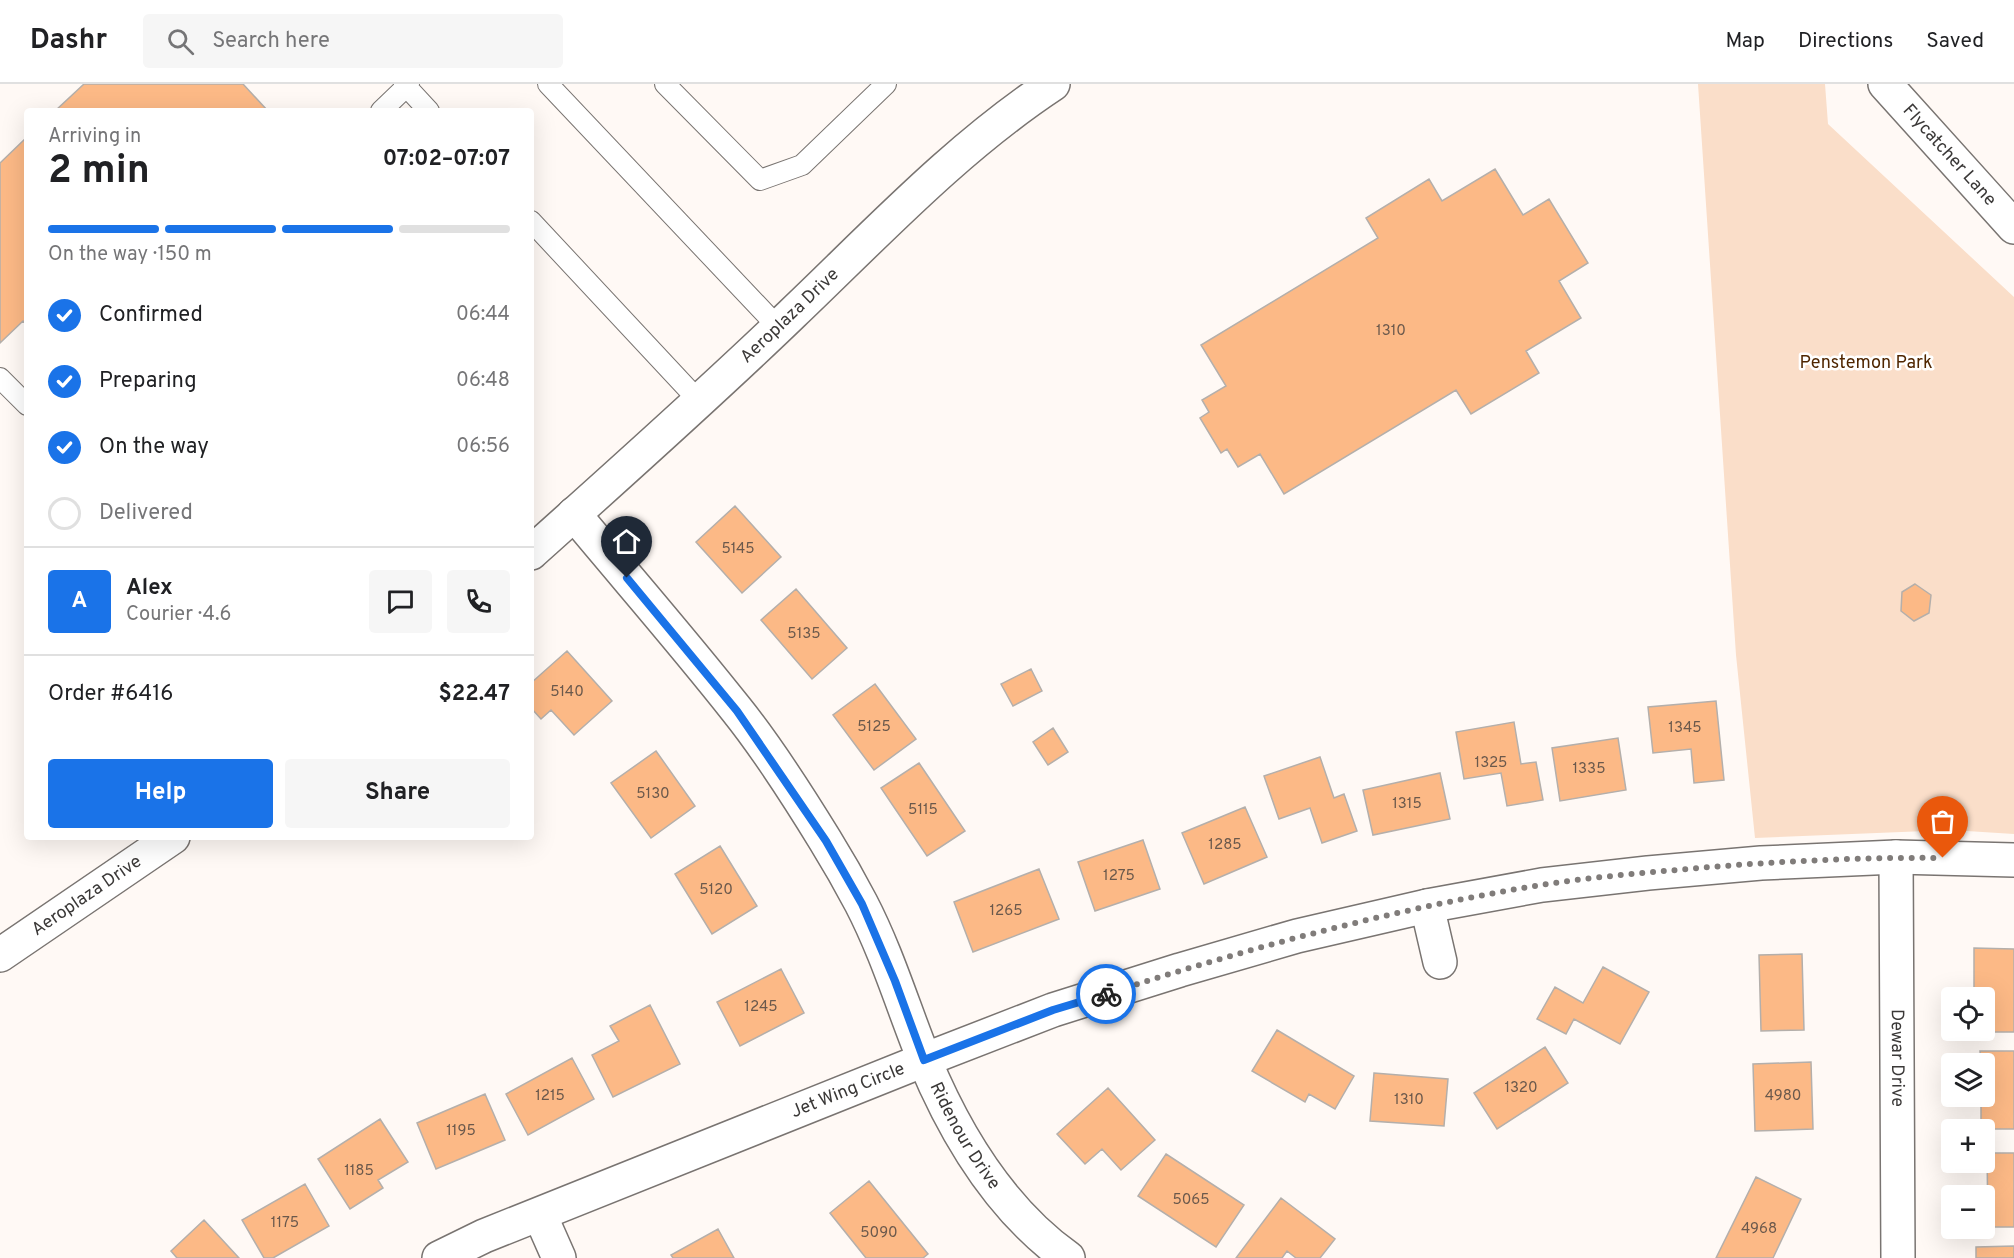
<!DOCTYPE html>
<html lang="en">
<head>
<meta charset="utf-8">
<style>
  body { margin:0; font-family:Overpass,sans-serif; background:#f6f6f6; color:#202124; height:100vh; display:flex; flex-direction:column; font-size:22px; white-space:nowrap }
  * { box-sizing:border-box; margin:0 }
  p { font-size:20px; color:#757577 }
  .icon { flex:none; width:33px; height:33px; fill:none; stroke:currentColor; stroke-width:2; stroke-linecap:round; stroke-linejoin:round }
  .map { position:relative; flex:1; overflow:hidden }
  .drawer { position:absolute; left:24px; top:24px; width:510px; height:732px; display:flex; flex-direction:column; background:#fff; border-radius:6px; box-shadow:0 6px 24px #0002 }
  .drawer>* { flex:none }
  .controls { position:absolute; left:1941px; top:903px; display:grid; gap:12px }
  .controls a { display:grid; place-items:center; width:54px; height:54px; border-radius:6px; background:#fff; box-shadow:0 6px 24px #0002; font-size:30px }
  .pin { position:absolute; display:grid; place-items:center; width:51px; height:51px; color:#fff; margin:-62px -26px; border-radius:50% 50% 50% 0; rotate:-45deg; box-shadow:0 0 6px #0007 }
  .pin .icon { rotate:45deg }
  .courier { position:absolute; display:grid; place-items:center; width:60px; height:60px; margin:-30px; border:4px solid #1a73e8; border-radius:50%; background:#fff; color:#222; box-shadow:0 2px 8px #0007 }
  .summary em { font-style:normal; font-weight:700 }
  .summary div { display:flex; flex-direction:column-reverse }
  .summary { display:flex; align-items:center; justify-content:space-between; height:102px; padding:0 24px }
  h1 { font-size:39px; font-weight:700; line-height:45px }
  .bar { display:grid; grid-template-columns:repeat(4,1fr); gap:9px 6px; align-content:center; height:72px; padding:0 24px }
  .bar i { height:8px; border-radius:4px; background:#e0e0e0 }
  .bar .on { background:#1a73e8 }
  .bar p { grid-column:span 4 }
  .line { display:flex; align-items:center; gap:15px; padding:0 24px; border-top:2px solid #e0e0e0 }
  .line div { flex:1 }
  .round { display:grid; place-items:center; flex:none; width:63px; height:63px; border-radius:6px; background:#f6f6f6 }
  ol { padding:0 24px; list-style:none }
  li { display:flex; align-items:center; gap:18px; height:66px }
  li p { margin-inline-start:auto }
  li .icon { padding:6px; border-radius:50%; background:#1a73e8; color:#fff; stroke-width:4 }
  li:last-child { color:#757577 }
  li i { width:33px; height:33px; border:3px solid #e0e0e0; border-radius:50% }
  .button { display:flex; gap:12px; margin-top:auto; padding:12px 24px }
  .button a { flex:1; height:69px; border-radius:6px; background:#1a73e8; color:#fff; font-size:24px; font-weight:700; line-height:69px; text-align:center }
  .button a+a { background:#f6f6f6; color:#202124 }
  header { display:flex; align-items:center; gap:36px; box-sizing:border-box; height:84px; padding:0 30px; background:#fff; border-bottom:2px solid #e0e0e0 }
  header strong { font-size:28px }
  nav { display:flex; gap:33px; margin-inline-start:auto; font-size:21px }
  .search { width:420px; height:54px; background:#f6f6f6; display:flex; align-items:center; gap:15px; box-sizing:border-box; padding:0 21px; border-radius:6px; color:#757577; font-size:22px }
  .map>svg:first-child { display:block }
  .green { fill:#fadec9 }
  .building { fill:#fcb986; stroke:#b4afab; stroke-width:1.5 }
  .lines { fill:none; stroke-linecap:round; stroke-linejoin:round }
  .lane-casing { stroke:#797471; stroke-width:22 }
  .street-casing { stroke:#797471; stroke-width:36 }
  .secondary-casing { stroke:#797471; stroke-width:36 }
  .lane { stroke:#fff; stroke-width:20 }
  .street { stroke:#fff; stroke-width:33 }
  .secondary { stroke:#fff; stroke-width:33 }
  .done { stroke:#807c7a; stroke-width:6; stroke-dasharray:0 10.8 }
  .route { stroke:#1a73e8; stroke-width:8 }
  .labels { text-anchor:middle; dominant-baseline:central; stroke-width:5; stroke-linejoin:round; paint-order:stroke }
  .number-label { font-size:15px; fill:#6b594c }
  .street-label { font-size:18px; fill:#3b3938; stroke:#fff }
  .park-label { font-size:18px; fill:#502600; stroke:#fff }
</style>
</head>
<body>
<header>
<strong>Dashr</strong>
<div class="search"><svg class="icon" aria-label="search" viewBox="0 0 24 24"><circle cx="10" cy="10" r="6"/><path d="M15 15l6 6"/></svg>Search here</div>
<nav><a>Map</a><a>Directions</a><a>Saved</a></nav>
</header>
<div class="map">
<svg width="2014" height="1174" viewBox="0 0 2014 1174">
  <rect width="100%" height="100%" fill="#fff9f5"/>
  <path class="green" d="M1698,0h127l3,40 186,173v537l-63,-4 -196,8 -19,-183z"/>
  <path class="building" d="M84,0h159l25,27h-213z
    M27,53v188l-4,-4 -23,22v-180z
    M1495,85l28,46 26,-16 39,64 -29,18 22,37 -55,33 13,22 -68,41 -15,-24 -172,104 -24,-40 -22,13 -11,-18 -6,4 -21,-35 9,-6 -7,-12 24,-14 -25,-41 177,-107 -12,-20 63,-39 13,22z
    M735,422l46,51 -39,36 -46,-51z
    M1915,500l16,11 -2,18 -15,8 -13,-10 1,-19z
    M796,505l51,59 -35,31 -51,-59z
    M567,567l45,50 -38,34 -23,-25 -10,9 -10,-11v-25z
    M1031,585l11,22 -29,15 -12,-22z
    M875,600l41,55 -42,31 -41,-55z
    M1716,617l8,79 -30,3 -3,-34 -38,4 -5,-46z
    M1514,638l7,42 15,-2 7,38 -36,6 -6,-33 -37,6 -8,-47z
    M1053,644l15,24 -20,13 -15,-23z
    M1618,654l8,52 -66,11 -8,-53z
    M656,667l39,55 -44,32 -40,-55z
    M1320,673l14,41 10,-4 13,37 -35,12 -12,-35 -31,11 -15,-43z
    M919,679l46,68 -38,25 -46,-68z
    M1440,689l10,46 -77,16 -10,-45z
    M1245,723l22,50 -63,27 -22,-51z
    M1143,756l17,49 -65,22 -17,-49z
    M720,762l37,60 -45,28 -37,-60z
    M1039,785l20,50 -86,33 -19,-50z
    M1974,864l40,1v83h-40l10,-2v-32h-10z
    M1802,870l2,76 -43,1 -2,-76z
    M1603,883l46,25 -29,52 -46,-25 -8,15 -29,-15 18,-32 28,16z
    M781,885l23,44 -64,33 -23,-44z
    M650,921l30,59 -67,33 -21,-42 27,-14 -9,-15z
    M1277,946l77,46 -19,33 -26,-15 -4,8 -53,-31z
    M1545,963l23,36 -71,46 -23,-36z
    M1980,967h34v78h-33v-33h3v-32h-3z
    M572,974l22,41 -66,36 -22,-41z
    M1811,978l2,67 -58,2 -2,-67z
    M1374,989l74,6 -4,47 -74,-5z
    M1108,1004l47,52 -34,30 -19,-21 -17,15 -28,-30z
    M485,1010l20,46 -69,29 -19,-46z
    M380,1035l28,43 -30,18 5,8 -33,21 -32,-50z
    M1987,1069h27v74h-26z
    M1166,1070l78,51 -28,42 -78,-51z
    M1756,1093l45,22 -28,59h-57z
    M869,1097l59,73 -5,4h-57l-36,-45z
    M305,1100l24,42 -56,32h-9l-22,-38z
    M1281,1114l54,41 -15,19h-24l-9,-7 -5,7h-46z
    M204,1136l35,38h-62l-6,-7z
    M718,1145l16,29h-61l-2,-3z
    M2014,1162v12h-38v-11z"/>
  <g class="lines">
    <defs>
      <path id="lane" d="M404,0l25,27
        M548,0l230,243
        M665,0l95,96 42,-15 84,-81
        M381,27l28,-27
        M531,137l168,180
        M0,294l27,27"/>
      <g id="street">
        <path id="s1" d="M1885,0l129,143"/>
        <path id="s2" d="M574,430c54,65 110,129 162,195 33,41 62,87 89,131 13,21 25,42 36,63 26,50 42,104 63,156 31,75 77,151 144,199"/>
        <path id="s3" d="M1896,773l2,401"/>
        <path d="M1427,822l13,56"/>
        <path d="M540,1131l19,43"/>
        <path id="s4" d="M439,1174l45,-22 440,-176 129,-50 127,-40 117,-34 130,-30 115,-21 106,-12 113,-10 135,-6 118,3"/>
      </g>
      <g id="secondary">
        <path id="s5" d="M531,469c88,-79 176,-157 261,-239 84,-80 164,-166 261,-230"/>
        <path id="s6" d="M0,871l173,-118"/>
      </g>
    </defs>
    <use href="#lane" class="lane-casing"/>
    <use href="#street" class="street-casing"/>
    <use href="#secondary" class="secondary-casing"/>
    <use href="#lane" class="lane"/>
    <use href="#street" class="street"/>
    <use href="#secondary" class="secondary"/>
  </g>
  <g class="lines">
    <path class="done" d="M1106,910c143,-46 287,-85 435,-109 44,-7 90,-11 135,-15 89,-8 178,-13 267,-12"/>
    <path class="route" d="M627,494l110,133 89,130 36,63 33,77 29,79 129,-50 53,-16"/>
  </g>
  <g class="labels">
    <g class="number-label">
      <text x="1391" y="247">1310</text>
      <text x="738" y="465">5145</text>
      <text x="804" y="550">5135</text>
      <text x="567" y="608">5140</text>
      <text x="874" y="643">5125</text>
      <text x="1685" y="644">1345</text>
      <text x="1491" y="679">1325</text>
      <text x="1589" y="685">1335</text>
      <text x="653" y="710">5130</text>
      <text x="1407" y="720">1315</text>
      <text x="923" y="726">5115</text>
      <text x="1225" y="761">1285</text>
      <text x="1119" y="792">1275</text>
      <text x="716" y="806">5120</text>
      <text x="1006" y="827">1265</text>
      <text x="761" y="923">1245</text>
      <text x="1521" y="1004">1320</text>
      <text x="550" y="1012">1215</text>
      <text x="1783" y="1012">4980</text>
      <text x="1409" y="1016">1310</text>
      <text x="461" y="1047">1195</text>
      <text x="359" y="1087">1185</text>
      <text x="1191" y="1116">5065</text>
      <text x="285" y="1139">1175</text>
      <text x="1759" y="1145">4968</text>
      <text x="879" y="1149">5090</text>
    </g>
    <g class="street-label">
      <text stroke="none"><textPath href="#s1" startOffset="96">Flycatcher Lane</textPath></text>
      <text stroke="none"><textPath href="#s5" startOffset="351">Aeroplaza Drive</textPath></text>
      <text stroke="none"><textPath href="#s6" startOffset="105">Aeroplaza Drive</textPath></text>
      <text stroke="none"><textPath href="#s3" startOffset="201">Dewar Drive</textPath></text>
      <text stroke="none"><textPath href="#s4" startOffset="442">Jet Wing Circle</textPath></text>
      <text stroke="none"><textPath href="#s2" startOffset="740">Ridenour Drive</textPath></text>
    </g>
    <g class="park-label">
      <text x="1866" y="279">Penstemon Park</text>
    </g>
  </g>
</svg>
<div class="controls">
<a><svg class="icon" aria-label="locate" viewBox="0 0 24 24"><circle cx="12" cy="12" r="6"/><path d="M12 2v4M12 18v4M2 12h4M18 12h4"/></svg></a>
<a><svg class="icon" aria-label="layers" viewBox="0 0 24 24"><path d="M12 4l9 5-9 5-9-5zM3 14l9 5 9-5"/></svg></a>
<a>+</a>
<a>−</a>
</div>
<div class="pin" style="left:1943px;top:774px;background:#ea580c"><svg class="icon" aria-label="bag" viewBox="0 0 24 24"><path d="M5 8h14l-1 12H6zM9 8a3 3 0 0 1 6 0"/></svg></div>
<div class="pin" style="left:627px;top:494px;background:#1f2937"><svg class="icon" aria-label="home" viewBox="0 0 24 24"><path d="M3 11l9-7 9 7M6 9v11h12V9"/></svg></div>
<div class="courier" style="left:1106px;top:910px"><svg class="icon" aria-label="bike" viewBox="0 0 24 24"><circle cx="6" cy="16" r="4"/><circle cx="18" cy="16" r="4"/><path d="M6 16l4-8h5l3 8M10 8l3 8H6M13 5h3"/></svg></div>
<section class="drawer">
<div class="summary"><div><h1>2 min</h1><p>Arriving in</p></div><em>07:02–07:07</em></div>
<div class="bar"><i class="on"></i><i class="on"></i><i class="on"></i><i></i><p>On the way · 150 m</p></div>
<ol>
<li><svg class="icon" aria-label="check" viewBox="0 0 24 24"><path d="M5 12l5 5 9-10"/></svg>Confirmed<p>06:44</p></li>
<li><svg class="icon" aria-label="check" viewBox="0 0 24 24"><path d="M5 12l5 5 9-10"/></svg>Preparing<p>06:48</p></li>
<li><svg class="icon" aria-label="check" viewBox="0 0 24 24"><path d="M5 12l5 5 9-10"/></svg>On the way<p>06:56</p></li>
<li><i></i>Delivered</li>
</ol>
<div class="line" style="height:108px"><b class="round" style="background:#1a73e8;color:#fff">A</b><div><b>Alex</b><p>Courier · 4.6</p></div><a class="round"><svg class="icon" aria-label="chat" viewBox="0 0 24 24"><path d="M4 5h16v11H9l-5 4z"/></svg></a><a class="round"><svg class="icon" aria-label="phone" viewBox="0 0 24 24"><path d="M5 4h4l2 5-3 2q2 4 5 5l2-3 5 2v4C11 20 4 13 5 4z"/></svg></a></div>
<div class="line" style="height:78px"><div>Order #6416</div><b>$22.47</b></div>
<div class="button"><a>Help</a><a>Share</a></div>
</section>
</div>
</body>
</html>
